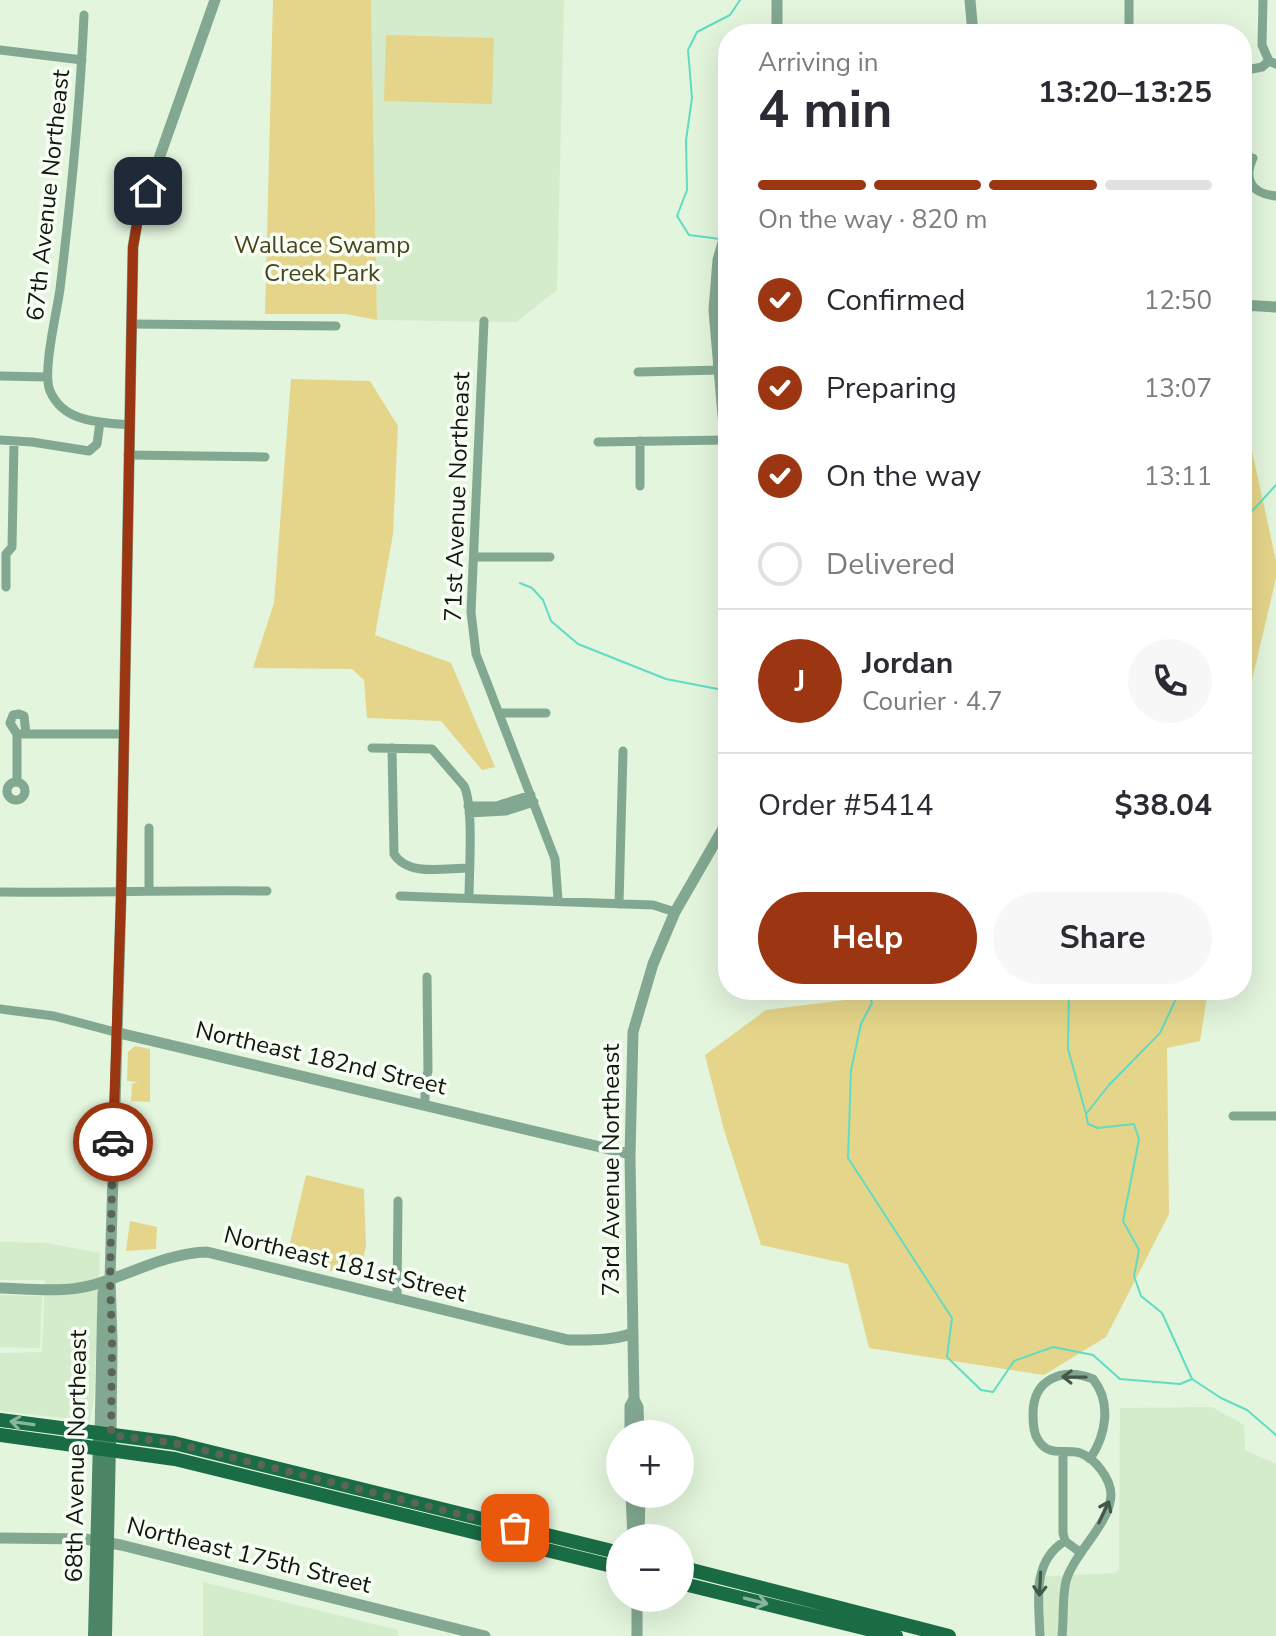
<!DOCTYPE html>
<html lang="en">
<head>
<meta charset="utf-8">
<style>
  body { margin:0; font-family:"Nunito Sans",sans-serif; background:#f7f7f7; color:#2b2b33; height:100vh; display:flex; flex-direction:column; font-size:30px; white-space:nowrap }
  * { box-sizing:border-box; margin:0 }
  p { font-size:26px; color:#7c7c81 }
  .icon { flex:none; width:44px; height:44px; fill:none; stroke:currentColor; stroke-width:2; stroke-linecap:round; stroke-linejoin:round }
  .map { position:relative; flex:1; overflow:hidden }
  .details { position:absolute; left:718px; top:24px; width:534px; height:976px; display:flex; flex-direction:column; background:#fff; border-radius:32px; box-shadow:0 8px 32px #0002 }
  .details>* { flex:none }
  .buttons { position:absolute; left:606px; top:1420px; display:grid; gap:16px }
  .buttons a { display:grid; place-items:center; width:88px; height:88px; border-radius:50%; background:#fff; box-shadow:0 8px 32px #0002; font-size:40px }
  .pin { position:absolute; display:grid; place-items:center; width:68px; height:68px; color:#fff; margin:-34px; border-radius:16px; box-shadow:0 4px 12px #0006 }
  .courier { position:absolute; display:grid; place-items:center; width:80px; height:80px; margin:-40px; border:6px solid #9c3511; border-radius:50%; background:#fff; color:#222; box-shadow:0 2px 10px #0007 }
  .overview em { font-style:normal; font-weight:700 }
  .overview div { display:flex; flex-direction:column-reverse }
  .overview { display:flex; align-items:center; justify-content:space-between; height:136px; padding:0 40px }
  h1 { font-size:52px; font-weight:700; line-height:60px }
  .bar { display:grid; grid-template-columns:repeat(4,1fr); gap:12px 8px; align-content:center; height:96px; padding:0 40px }
  .bar i { height:10px; border-radius:6px; background:#e1e1e2 }
  .bar .current { background:#9c3511 }
  .bar p { grid-column:span 4 }
  .line { display:flex; align-items:center; gap:20px; padding:0 40px; border-top:2px solid #e1e1e2 }
  .line div { flex:1 }
  .round { display:grid; place-items:center; flex:none; width:84px; height:84px; border-radius:42px; background:#f7f7f7 }
  ol { padding:0 40px; list-style:none }
  li { display:flex; align-items:center; gap:24px; height:88px }
  li p { margin-inline-start:auto }
  li .icon { padding:8px; border-radius:50%; background:#9c3511; color:#fff; stroke-width:4 }
  li:last-child { color:#7c7c81 }
  li i { width:44px; height:44px; border:4px solid #e1e1e2; border-radius:50% }
  .button { display:flex; gap:16px; margin-top:auto; padding:16px 40px }
  .button a { flex:1; height:92px; border-radius:48px; background:#9c3511; color:#fff; font-size:32px; font-weight:700; line-height:92px; text-align:center }
  .button a+a { background:#f7f7f7; color:#2b2b33 }
  .map>svg:first-child { display:block }
  .built { fill:#d4ebcc }
  .green { fill:#e5d58a }
  .lines { fill:none; stroke-linecap:round; stroke-linejoin:round }
  .stream { stroke:#60dcc3; stroke-width:2 }
  .minor { stroke:#83a891; stroke-width:9 }
  .tertiary { stroke:#83a891; stroke-width:11 }
  .secondary { stroke:#4b8565; stroke-width:12 }
  .primary { stroke:#1a6c45; stroke-width:14 }
  .oneway { stroke:#44584a }
  .oneway2 { stroke:#88b59c }
  .done { stroke:#5a6557; stroke-width:8; stroke-dasharray:0 14.4 }
  .route { stroke:#9c3511; stroke-width:10 }
  .labels { text-anchor:middle; dominant-baseline:central; stroke-width:7; stroke-linejoin:round; paint-order:stroke }
  .street-label { font-size:24px; fill:#11170f; stroke:#f7fef4 }
  .park-label { font-size:24px; fill:#4a421a; stroke:#f7fef4 }
</style>
</head>
<body>
<div class="map">
<svg width="1276" height="1636" viewBox="0 0 1276 1636">
  <rect width="100%" height="100%" fill="#e3f5dd"/>
  <path class="built" d="M371,0h193l-7,290 -41,32 -139,-2z
    M0,1242l47,1 53,10 -6,145 -4,23 -90,-10v-58l42,-1 3,-72h-45z
    M0,1295l42,1 -2,52 -40,-1z
    M1212,1407l32,18 1,25 31,14v172h-241l-1,-59 81,-4 4,-4 1,-161z
    M203,1582l195,48v6h-195z"/>
  <path class="green" d="M273,0h98l6,320 -31,-6h-81z
    M386,35l108,3 -2,66 -108,-3z
    M291,379l79,2 28,45 -5,108 -18,101 76,28 44,104 -13,3 -41,-49 -74,-3 -3,-38 -12,-11 -99,-1 21,-65z
    M1242,422l4,1 30,138v17l-34,145z
    M861,990h347l-8,51 -33,7 2,166 -63,123 -62,38 -175,-27 -21,-84 -87,-19 -37,-115 -19,-75 61,-45 95,-12z
    M135,1046l15,3v53l-19,-1 1,-17 6,-2 -11,-1 1,-29z
    M306,1175l58,14 2,57 -7,32 -73,-18z
    M130,1221l27,6 -1,22 -30,2z"/>
  <g class="lines">
    <path class="stream" d="M720,239l-31,-4 -12,-19 10,-26 -1,-50 6,-42 -4,-48 9,-18 33,-17 10,-15
      M1242,522l34,-37
      M520,583l12,5 11,12 8,21 27,23 88,35 62,12
      M867,990l5,13 -11,21 -10,46 -3,88 104,160 -5,39 34,33 12,2 21,-31 39,-14 40,8 27,24 60,5 12,-5
      M1069,990l-1,59 18,65
      M1180,990l-20,43 -51,52 -23,29 2,10 10,4 36,-4 5,15 -16,82 16,29 -5,26 7,20 21,17 30,66 29,19 26,12 29,25"/>
    <path class="minor" d="M1129,0v34
      M1263,0l-1,45 7,16 7,3
      M84,15c-4,91 -13,183 -24,274 -3,23 -18,83 -10,102 14,32 49,31 79,34
      M0,50l82,10
      M1242,71l20,-4 7,-6
      M1253,158c-10,22 -1,36 23,38
      M484,321l-13,291 5,42 79,205 3,41
      M131,324l205,2
      M638,372l82,-2
      M0,376l47,1
      M0,440l32,2 57,9 8,-7 3,-22
      M640,441v45
      M598,442l127,-2
      M128,455l137,2
      M474,557h76
      M6,587v-33l6,-7 2,-106
      M499,713h47
      M17,734h105
      M372,748l60,1 32,37c10,20 5,86 5,111
      M392,748l2,106c14,23 51,14 75,14
      M17,781v-47l-7,-11 3,-8 6,-1 5,2 2,18
      M7 791a9 9 0 1 1 18 0a9 9 0 1 1-18 0Z
      M468,806h28l35,-11
      M469,813l37,-2 28,-9
      M149,828v62
      M0,892c89,1 178,-2 267,-1
      M400,896l253,9 22,7
      M619,904l4,-153
      M0,1009l54,7 61,16
      M425,1105v-23l3,-11 -1,-94
      M1233,1116h43
      M397,1299l1,-98
      M1063,1454v79l2,8 16,12
      M1040,1636c-1,-35 -9,-74 25,-95
      M1062,1636c2,-17 0,-38 4,-55 8,-28 44,-57 45,-86 0,-16 -16,-37 -31,-42 -14,-5 -32,6 -43,-15 -4,-7 -4,-16 -4,-24 0,-35 29,-47 60,-35 19,24 13,56 -3,80"/>
    <path class="tertiary" d="M777,0v34
      M970,0l3,34
      M728,225l-10,35 -4,50 14,164
      M1242,305l34,2
      M115,1032l515,122
      M0,1288c30,1 64,5 93,-3 38,-11 74,-32 114,-33l361,88c22,0 44,1 65,-7
      M100,1434l3,-141 6,-14
      M630,1434v-28l4,-7
      M639,1434l-1,-27 -4,-8 -4,-243 3,-124 20,-68 22,-52 53,-92
      M111,1435l1,-93 -2,-63 11,-380 12,-652 5,-29 77,-218
      M631,1494l2,44
      M0,1538l85,1 36,6 364,91
      M639,1538l1,-44
      M637,1598v38"/>
    <path class="secondary" d="M94,1636l5,-197
      M106,1636l4,-193"/>
    <path class="primary" d="M0,1420l174,23 446,110
      M0,1435l175,24 445,109
      M680,1567l269,69
      M680,1583l216,53"/>
  </g>
  <defs><path id="oneway-shaft" d="M-6 0H5M1.5-3L5.5 0L1.5 3" fill="none" stroke-width="1.6" stroke-linecap="round" stroke-linejoin="round" transform="scale(2)"/></defs>
  <g class="oneway">
    <use href="#oneway-shaft" transform="translate(1074 1377) rotate(-179)"/>
    <use href="#oneway-shaft" transform="translate(1104 1512) rotate(-65)"/>
    <use href="#oneway-shaft" transform="translate(1040 1584) rotate(93)"/>
  </g>
  <g class="oneway2">
    <use href="#oneway-shaft" transform="translate(22 1423) rotate(-172)"/>
    <use href="#oneway-shaft" transform="translate(756 1601) rotate(14)"/>
  </g>
  <g class="lines">
    <path class="done" d="M113,1142l-3,137 2,63 -1,93 63,8 341,85"/>
    <path class="route" d="M113,1142l8,-243 12,-652 5,-29 10,-27"/>
  </g>
  <g class="labels">
    <g class="street-label">
      <text transform="translate(48 195) rotate(-84)">67th Avenue Northeast</text>
      <text transform="translate(457 497) rotate(-88)">71st Avenue Northeast</text>
      <text transform="translate(321 1058) rotate(13)">Northeast 182nd Street</text>
      <text transform="translate(611 1170) rotate(-90)">73rd Avenue Northeast</text>
      <text transform="translate(345 1264) rotate(14)">Northeast 181st Street</text>
      <text transform="translate(76 1456) rotate(-89)">68th Avenue Northeast</text>
      <text transform="translate(249 1555) rotate(14)">Northeast 175th Street</text>
    </g>
    <g class="park-label">
      <text x="322" y="245">Wallace Swamp<tspan x="322" dy="28">Creek Park</tspan></text>
    </g>
  </g>
</svg>
<div class="buttons">
<a>+</a>
<a>−</a>
</div>
<div class="pin" style="left:515px;top:1528px;background:#ea580c"><svg class="icon" aria-label="bag" viewBox="0 0 24 24"><path d="M5 8h14l-1 12H6zM9 8a3 3 0 0 1 6 0"/></svg></div>
<div class="pin" style="left:148px;top:191px;background:#1f2937"><svg class="icon" aria-label="home" viewBox="0 0 24 24"><path d="M3 11l9-7 9 7M6 9v11h12V9"/></svg></div>
<div class="courier" style="left:113px;top:1142px"><svg class="icon" aria-label="car" viewBox="0 0 24 24"><path d="M5 17H2v-5l4-1 3-4h7l3 4 3 1v5h-3M9 17h6M6 11h13"/><circle cx="7" cy="17" r="2"/><circle cx="17" cy="17" r="2"/></svg></div>
<section class="details">
<div class="overview"><div><h1>4 min</h1><p>Arriving in</p></div><em>13:20–13:25</em></div>
<div class="bar"><i class="current"></i><i class="current"></i><i class="current"></i><i></i><p>On the way · 820 m</p></div>
<ol>
<li><svg class="icon" aria-label="check" viewBox="0 0 24 24"><path d="M5 12l5 5 9-10"/></svg>Confirmed<p>12:50</p></li>
<li><svg class="icon" aria-label="check" viewBox="0 0 24 24"><path d="M5 12l5 5 9-10"/></svg>Preparing<p>13:07</p></li>
<li><svg class="icon" aria-label="check" viewBox="0 0 24 24"><path d="M5 12l5 5 9-10"/></svg>On the way<p>13:11</p></li>
<li><i></i>Delivered</li>
</ol>
<div class="line" style="height:144px"><b class="round" style="background:#9c3511;color:#fff">J</b><div><b>Jordan</b><p>Courier · 4.7</p></div><a class="round"><svg class="icon" aria-label="phone" viewBox="0 0 24 24"><path d="M5 4h4l2 5-3 2q2 4 5 5l2-3 5 2v4C11 20 4 13 5 4z"/></svg></a></div>
<div class="line" style="height:104px"><div>Order #5414</div><b>$38.04</b></div>
<div class="button"><a>Help</a><a>Share</a></div>
</section>
</div>
</body>
</html>
